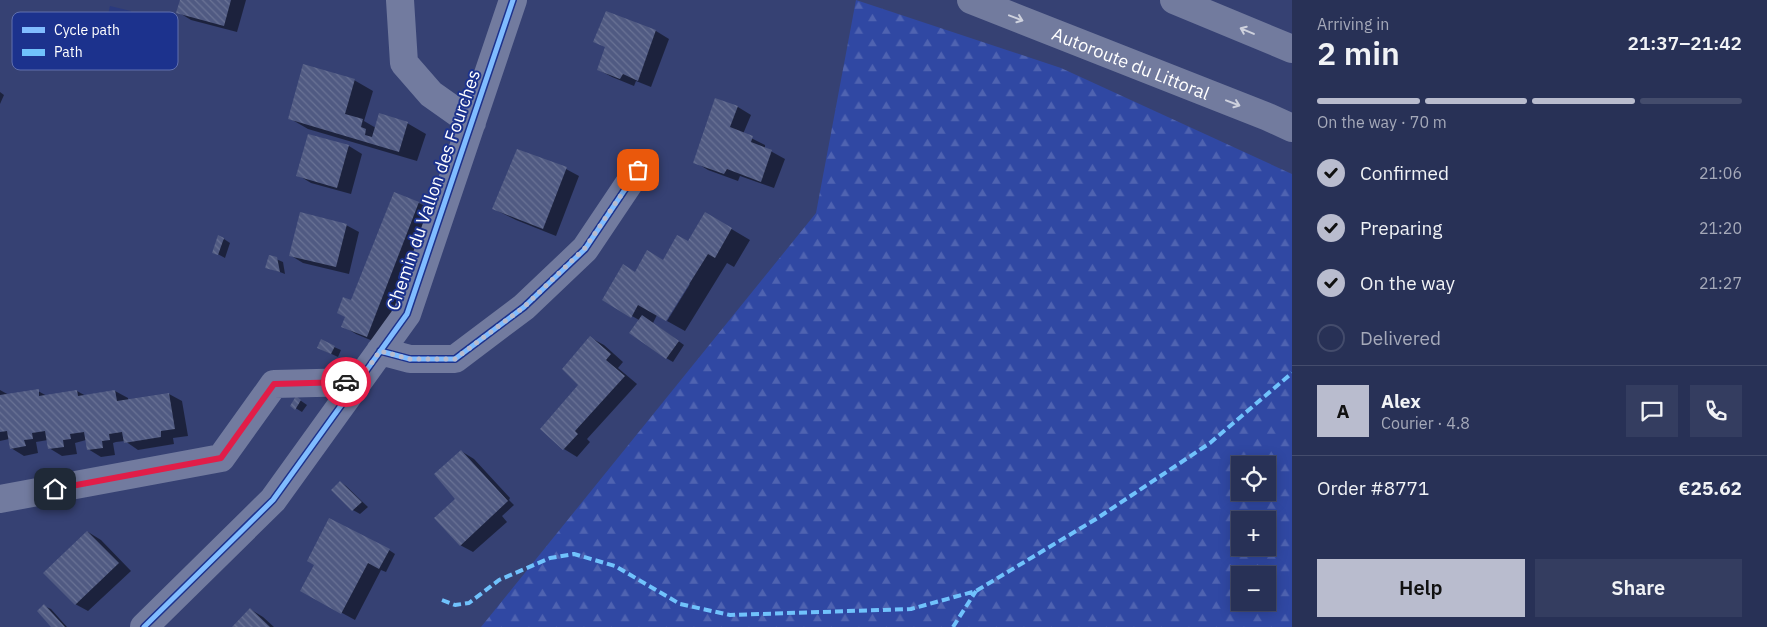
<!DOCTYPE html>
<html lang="en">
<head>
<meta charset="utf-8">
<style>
  body { margin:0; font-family:"IBM Plex Sans",sans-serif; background:#343d60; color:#f1f3f6; height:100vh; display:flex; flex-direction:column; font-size:19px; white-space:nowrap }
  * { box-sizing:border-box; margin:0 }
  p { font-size:16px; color:#a5a9b9 }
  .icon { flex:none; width:28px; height:28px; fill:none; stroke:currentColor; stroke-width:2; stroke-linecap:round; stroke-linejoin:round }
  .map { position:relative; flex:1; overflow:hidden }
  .panel { display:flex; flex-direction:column; background:#283156; width:475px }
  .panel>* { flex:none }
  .tools { position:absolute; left:1231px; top:456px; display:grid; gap:10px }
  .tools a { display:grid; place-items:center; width:45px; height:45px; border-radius:0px; background:#283156; box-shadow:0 2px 12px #0003,0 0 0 1px #444c6c; font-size:25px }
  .pin { position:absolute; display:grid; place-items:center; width:42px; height:42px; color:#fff; margin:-21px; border-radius:10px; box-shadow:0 2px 8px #0006 }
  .courier { position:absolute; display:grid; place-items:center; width:50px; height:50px; margin:-25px; border:4px solid #e11d48; border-radius:50%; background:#fff; color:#222; box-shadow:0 1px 6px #0007 }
  .summary em { font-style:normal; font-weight:600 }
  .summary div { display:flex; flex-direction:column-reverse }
  .summary { display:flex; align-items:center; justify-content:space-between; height:85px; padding:0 25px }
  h1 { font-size:32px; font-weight:600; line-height:38px }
  .bar { display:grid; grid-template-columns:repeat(4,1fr); gap:8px 5px; align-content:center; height:60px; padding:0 25px }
  .bar i { height:6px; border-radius:4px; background:#444c6c }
  .bar .active { background:#b9bcce }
  .bar p { grid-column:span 4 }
  .line { display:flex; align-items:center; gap:12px; padding:0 25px; border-top:1px solid #444c6c }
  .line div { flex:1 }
  .round { display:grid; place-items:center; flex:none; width:52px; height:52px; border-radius:0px; background:#343d60 }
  ol { padding:0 25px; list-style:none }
  li { display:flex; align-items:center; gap:15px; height:55px }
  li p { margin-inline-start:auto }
  li .icon { padding:5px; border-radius:50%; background:#b9bcce; color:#111; stroke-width:4 }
  li:last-child { color:#a5a9b9 }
  li i { width:28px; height:28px; border:2px solid #444c6c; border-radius:50% }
  .action { display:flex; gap:10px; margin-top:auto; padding:10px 25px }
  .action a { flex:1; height:58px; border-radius:0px; background:#b9bcce; color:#111; font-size:20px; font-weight:600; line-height:58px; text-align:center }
  .action a+a { background:#343d60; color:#f1f3f6 }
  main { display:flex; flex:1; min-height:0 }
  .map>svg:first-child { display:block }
  .forest { fill:url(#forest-firs); fill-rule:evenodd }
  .water { fill:#2b3a7e }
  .shadow { fill:#0007 }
  .building { fill:url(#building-back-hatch) }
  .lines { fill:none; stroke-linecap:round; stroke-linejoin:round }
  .street { stroke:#727b9f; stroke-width:28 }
  .highway { stroke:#727b9e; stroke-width:28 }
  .quiet { stroke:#70c2fc; stroke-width:4; stroke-dasharray:8 4; stroke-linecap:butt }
  .cycleway-casing { stroke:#1c328d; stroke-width:8 }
  .cycleway { stroke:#80bcff; stroke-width:5 }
  .oneway { stroke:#ced1dd }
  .done { stroke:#b9bcce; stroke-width:5; stroke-dasharray:0 9 }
  .route { stroke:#e11d48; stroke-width:6 }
  .labels { text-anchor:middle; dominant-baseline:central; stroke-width:4; stroke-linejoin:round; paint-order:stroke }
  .street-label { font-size:18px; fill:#fff; stroke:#1c328d }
  .key { fill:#1c328d; stroke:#6070af; stroke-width:1 }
  .key-label { font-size:14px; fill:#fff }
</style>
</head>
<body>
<main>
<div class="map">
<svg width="1292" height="627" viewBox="0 0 1292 627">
  <defs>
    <pattern id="forest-firs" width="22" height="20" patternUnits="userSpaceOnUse" patternTransform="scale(1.25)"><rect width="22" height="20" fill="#3048a3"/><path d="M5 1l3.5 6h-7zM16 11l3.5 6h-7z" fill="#4f63b1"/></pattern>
    <pattern id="building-back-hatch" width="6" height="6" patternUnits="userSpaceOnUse" patternTransform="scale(1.25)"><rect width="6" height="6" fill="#505a82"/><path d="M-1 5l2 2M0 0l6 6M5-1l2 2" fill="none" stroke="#6a7395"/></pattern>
  </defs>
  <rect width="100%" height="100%" fill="#364173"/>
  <path class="forest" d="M856,0l205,68 231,106v453h-811l335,-414zM1240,465h28v27h-28zM1240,520h28v28h-28zM1240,575h28v27h-28z"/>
  <path class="water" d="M110,6l21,5 -13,50 -20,-5z"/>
  <path class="shadow" d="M181,0h65l-9,32 -46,-12 -13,-8z
    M606,13l50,18 13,8 -18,48 -15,-6 -2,5 -22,-9 -13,-7 8,-22z
    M354,80l19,11 -9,30 12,7 31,-5 19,11 -9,27 -109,-32 -19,-11z
    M0,92l4,3 -4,9z
    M716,99l22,8 13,8 -8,19 22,11v3l20,11 -11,29 -34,-12 -2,5 -30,-11 -13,-8z
    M349,146l13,8 -11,40 -40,-11 -13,-8z
    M566,169l13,7 -23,60 -40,-16 -22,-11z
    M394,193l25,10 13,7 -52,134 -24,-10 -13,-8z
    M706,214l44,26 -16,27 -7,-4 -42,68 -18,-10 23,-37h-2l-31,31 -4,8 31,22 -11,17 -7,-4 -27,-38 -35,-20 31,-27 36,-7 17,-23z
    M346,225l13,7 -10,42 -46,-11 -13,-8z
    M224,239l6,4 -5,15 -11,-6z
    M276,259l7,3 2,12 -18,-7z
    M591,338l13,7 19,17 -5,6 19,16 -50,55 3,3 -13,15 -13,-8 -22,-20 38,-44z
    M334,347l7,3 -3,7 -13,-6z
    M0,390l9,5 29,-4 9,5 30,-5 9,5 29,-5 13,7v3l41,-7 13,7 6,35 -15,2 1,6 -36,6 -13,-9 -9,1 -3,1 2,12 -14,2 -13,-8 -2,-9 -11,3 2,11 -15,2 -13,-8 -1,-8 -12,2 2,11 -14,3 -13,-8 -2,-9 -9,2z
    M297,398l10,7 -5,7 -10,-6z
    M461,451l13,8 36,39 -1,2 5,5 -12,11 5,6 -34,30 -13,-7z
    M340,482l6,4 22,21 -8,7 -7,-4 -21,-20z
    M88,532l13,8 30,31 -43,40 -13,-7z
    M389,550l6,4 -9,18 -5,-2 -26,50 -53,-29z
    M44,606l7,3 16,18h-14z
    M250,609l13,8 11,10h-40z"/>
  <path class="building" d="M180,0h51l-7,26 -48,-13z
    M606,11l50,19 -18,51 -15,-7 -3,5 -23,-9 8,-23 -12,-5z
    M303,64l52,15 -10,35 18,5 -2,8 5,2 -1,6 7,2 7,-24 29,9 -9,30 -111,-33z
    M715,98l23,8 -8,21 23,9 -2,6 21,8 -11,32 -34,-13 -3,5 -31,-11z
    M308,134l41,11 -12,43 -41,-12z
    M517,149l50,18 -24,62 -51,-20z
    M394,192l25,10 -52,135 -26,-10 4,-10 -8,-4 6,-16 8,3z
    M300,212l47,12 -11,43 -47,-11z
    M705,212l27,16 -17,30 -7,-4 -42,67 -28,-16 -7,13 -29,-18 21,-36 12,8 12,-22 16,10 14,-25 11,6z
    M218,235l6,3 -6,17 -6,-2z
    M269,255l8,2 3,15 -15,-4z
    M642,315l37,26 -13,18 -37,-26z
    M590,336l21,18 -5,6 19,16 -50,55 3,3 -15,16 -23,-21 38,-44 -16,-16z
    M321,339l14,7 -4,8 -14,-6z
    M39,389v7l38,-6 1,6 37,-6 2,11 52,-8 6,36 -14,2v6l-37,6 -2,-11 -13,2 1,6 -8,1 1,7 -16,2 -3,-18 -14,2 1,5 -8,1 1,7 -16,2 -3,-18 -13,2 1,6 -9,1 2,6 -16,3 -3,-18 -7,1v-37z
    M296,396l5,4 -6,10 -5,-4z
    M461,450l47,51 -48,45 -26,-28 21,-19 -21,-25z
    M340,481l22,21 -10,9 -21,-21z
    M329,518l61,31 -11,20 -11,-6 -27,51 -41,-23 14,-26 -7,-4z
    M87,531l32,32 -44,42 -32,-32z
    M44,604l21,23h-14l-14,-16z
    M250,608l20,19h-38z"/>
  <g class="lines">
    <path class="street" d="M400,0l4,63 27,31 41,29
      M380,351l30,8h45l69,-52 61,-58 53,-79
      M0,499l221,-41 53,-74 84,-2
      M144,627l129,-127 134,-186 106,-314"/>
    <g class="highway">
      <path id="s1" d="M971,0l297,117 24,11"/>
      <path d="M1174,0l118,49"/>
    </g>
    <path class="quiet" d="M442,600l13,5 14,-2 30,-23 51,-22 24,-4 41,12 65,38 50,11 181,-6 65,-18 120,-72 114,-76 82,-70
      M953,627l23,-36"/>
    <defs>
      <path id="cycleway" d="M380,351l30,8h45l69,-52 61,-58 53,-79
        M144,627l129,-127 134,-186 106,-314"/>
    </defs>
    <use href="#cycleway" class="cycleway-casing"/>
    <use href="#cycleway" class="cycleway"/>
  </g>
  <defs><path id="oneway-shaft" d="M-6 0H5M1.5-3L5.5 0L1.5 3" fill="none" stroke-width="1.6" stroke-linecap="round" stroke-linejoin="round" transform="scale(1.25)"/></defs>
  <g class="oneway">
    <use href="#oneway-shaft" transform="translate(1016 18) rotate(21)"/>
    <use href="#oneway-shaft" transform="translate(1247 31) rotate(-157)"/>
    <use href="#oneway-shaft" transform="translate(1233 103) rotate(21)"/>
  </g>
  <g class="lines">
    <path class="done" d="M346,382h12l22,-31 30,8h45l69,-52 61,-59 53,-78"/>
    <path class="route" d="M55,489l166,-31 53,-74 72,-2"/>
  </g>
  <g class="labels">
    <g class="street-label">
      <text stroke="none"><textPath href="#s1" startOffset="172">Autoroute du Littoral</textPath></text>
      <text transform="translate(433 190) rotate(-71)">Chemin du Vallon des Fourches</text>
    </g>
  </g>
  <rect x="12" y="12" width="166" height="58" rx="8" class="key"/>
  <rect x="22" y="27" width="23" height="6" fill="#80bcff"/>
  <rect x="22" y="49" width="23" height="7" fill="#70c2fc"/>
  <g class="key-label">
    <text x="54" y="35">Cycle path</text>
    <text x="54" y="57">Path</text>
  </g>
</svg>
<div class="tools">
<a><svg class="icon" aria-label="locate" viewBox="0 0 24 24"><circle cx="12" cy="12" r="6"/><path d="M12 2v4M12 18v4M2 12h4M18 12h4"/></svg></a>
<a>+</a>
<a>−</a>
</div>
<div class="pin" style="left:638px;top:170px;background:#ea580c"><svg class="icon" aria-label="bag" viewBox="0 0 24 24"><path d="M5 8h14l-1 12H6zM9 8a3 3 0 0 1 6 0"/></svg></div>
<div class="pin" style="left:55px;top:489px;background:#1f2937"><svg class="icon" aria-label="home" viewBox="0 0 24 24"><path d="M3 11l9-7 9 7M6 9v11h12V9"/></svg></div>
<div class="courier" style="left:346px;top:382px"><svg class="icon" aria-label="car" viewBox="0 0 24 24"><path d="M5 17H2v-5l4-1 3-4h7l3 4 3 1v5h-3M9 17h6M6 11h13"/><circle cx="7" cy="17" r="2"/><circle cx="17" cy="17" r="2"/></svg></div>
</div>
<section class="panel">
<div class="summary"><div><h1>2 min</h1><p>Arriving in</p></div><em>21:37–21:42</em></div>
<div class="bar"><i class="active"></i><i class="active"></i><i class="active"></i><i></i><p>On the way · 70 m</p></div>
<ol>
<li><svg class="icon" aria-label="check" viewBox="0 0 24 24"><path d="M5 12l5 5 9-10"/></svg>Confirmed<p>21:06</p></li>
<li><svg class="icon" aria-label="check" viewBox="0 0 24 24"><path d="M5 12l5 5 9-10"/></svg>Preparing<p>21:20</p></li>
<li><svg class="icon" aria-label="check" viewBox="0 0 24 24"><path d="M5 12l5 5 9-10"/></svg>On the way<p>21:27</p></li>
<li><i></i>Delivered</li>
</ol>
<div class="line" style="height:90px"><b class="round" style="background:#b9bcce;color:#111">A</b><div><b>Alex</b><p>Courier · 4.8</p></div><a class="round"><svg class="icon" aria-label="chat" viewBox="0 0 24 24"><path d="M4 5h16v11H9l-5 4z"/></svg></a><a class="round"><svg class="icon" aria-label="phone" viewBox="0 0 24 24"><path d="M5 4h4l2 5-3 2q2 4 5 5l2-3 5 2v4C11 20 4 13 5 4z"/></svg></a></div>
<div class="line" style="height:65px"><div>Order #8771</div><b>€25.62</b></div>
<div class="action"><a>Help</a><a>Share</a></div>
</section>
</main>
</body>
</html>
